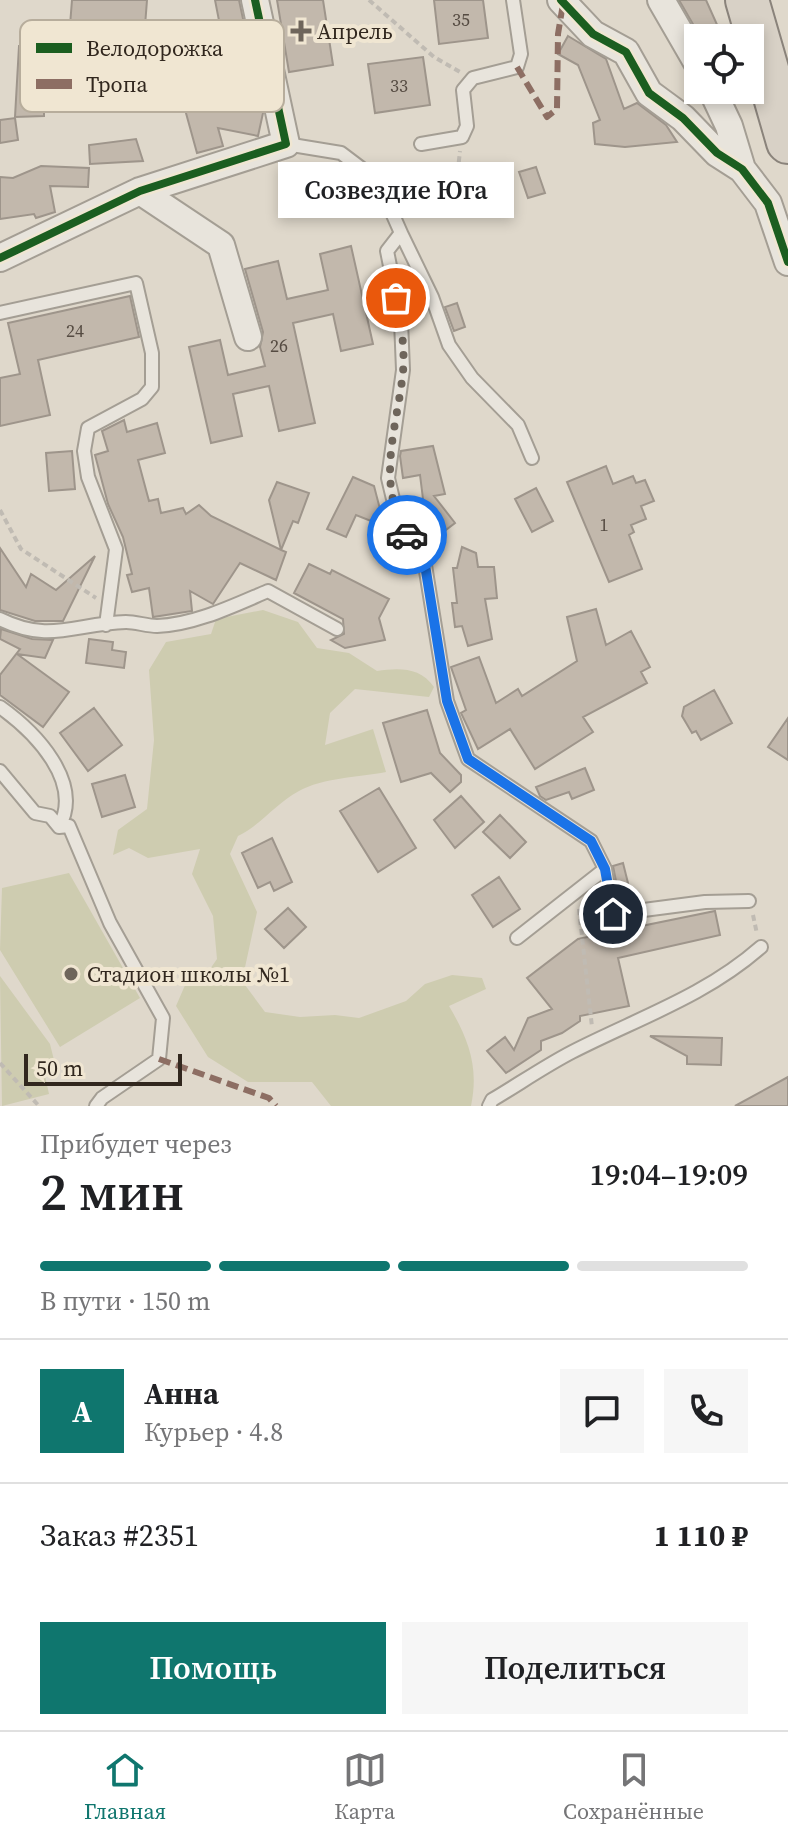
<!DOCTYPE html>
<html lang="ru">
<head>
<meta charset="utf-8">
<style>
  body { margin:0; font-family:"Source Serif 4",serif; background:#f6f6f6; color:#202124; height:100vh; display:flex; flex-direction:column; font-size:30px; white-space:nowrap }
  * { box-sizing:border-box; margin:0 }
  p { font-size:26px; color:#757577 }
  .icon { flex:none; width:44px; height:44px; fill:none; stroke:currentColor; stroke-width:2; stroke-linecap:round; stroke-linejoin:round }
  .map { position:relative; height:1106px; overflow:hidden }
  .drawer { display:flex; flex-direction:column; background:#fff; flex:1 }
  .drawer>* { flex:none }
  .tools { position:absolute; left:684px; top:24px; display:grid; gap:16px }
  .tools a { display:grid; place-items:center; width:80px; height:80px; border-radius:0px; background:#fff; box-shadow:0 4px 12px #0003; font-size:40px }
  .scale { position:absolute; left:24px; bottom:20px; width:158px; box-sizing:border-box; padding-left:8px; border:4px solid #31271e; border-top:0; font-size:22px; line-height:28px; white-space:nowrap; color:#31271e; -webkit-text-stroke:6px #f0e6d2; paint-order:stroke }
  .pin { position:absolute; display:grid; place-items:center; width:68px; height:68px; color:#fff; margin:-34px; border:4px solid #fff; border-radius:50%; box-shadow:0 2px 8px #0007 }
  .courier { position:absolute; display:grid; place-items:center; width:80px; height:80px; margin:-40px; border:6px solid #1a73e8; border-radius:50%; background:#fff; color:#222; box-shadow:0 2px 10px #0007 }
  .bubble { position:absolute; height:56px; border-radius:0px; background:#fff; box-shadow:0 4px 12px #0003; font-size:26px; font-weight:600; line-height:56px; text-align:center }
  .summary em { font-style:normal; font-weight:600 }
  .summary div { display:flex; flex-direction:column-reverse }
  .summary { display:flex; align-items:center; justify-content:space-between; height:136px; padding:0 40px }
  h1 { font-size:52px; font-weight:600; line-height:60px }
  .bar { display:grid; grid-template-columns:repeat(4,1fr); gap:12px 8px; align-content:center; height:96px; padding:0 40px }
  .bar i { height:10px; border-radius:6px; background:#e0e0e0 }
  .bar .current { background:#0f766e }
  .bar p { grid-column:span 4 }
  .line { display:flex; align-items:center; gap:20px; padding:0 40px; border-top:2px solid #e0e0e0 }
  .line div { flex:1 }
  .round { display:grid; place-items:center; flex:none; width:84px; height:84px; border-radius:0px; background:#f6f6f6 }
  .action { display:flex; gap:16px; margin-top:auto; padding:16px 40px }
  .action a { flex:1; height:92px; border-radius:0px; background:#0f766e; color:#fff; font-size:32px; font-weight:600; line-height:92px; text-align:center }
  .action a+a { background:#f6f6f6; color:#202124 }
  .tabs { display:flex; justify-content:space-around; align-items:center; height:112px; border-top:2px solid #e0e0e0; background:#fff; font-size:22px; color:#757577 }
  .tabs a { display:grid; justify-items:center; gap:4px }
  .tabs .current { color:#0f766e }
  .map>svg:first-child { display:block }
  .green { fill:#ceccb0 }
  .building { fill:#c2b8ac; stroke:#9e958b; stroke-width:2 }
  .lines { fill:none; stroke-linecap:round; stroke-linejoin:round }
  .service-casing { stroke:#a49e94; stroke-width:16 }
  .minor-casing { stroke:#a49e94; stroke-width:30 }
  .trunk-casing { stroke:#8a837b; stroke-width:46 }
  .path { stroke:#c0bbb3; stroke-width:4; stroke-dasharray:6 4; stroke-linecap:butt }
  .service { stroke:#e8e4dc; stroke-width:12 }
  .minor { stroke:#e8e4dc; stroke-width:26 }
  .trunk { stroke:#d8d1c6; stroke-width:42 }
  .quiet { stroke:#8d6e63; stroke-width:6; stroke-dasharray:12 6; stroke-linecap:butt }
  .cycleway-casing { stroke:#f0e6d2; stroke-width:13 }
  .cycleway { stroke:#1b5e20; stroke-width:8 }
  .done { stroke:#6e655b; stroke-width:8; stroke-dasharray:0 14.4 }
  .route { stroke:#1a73e8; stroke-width:10 }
  .poi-dot { fill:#6e655b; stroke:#f0e6d2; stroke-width:3 }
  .labels { text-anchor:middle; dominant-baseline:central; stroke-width:8; stroke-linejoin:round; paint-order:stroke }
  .number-label { font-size:18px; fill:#554b42 }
  .poi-label { font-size:22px; fill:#31271e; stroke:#f0e6d2; text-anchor:start }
  .key { fill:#f0e6d2; stroke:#b7ad9c; stroke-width:2 }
  .key-label { font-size:22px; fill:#31271e }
</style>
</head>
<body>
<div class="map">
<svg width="788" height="1106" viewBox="0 0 788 1106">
  <rect width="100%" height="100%" fill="#dfd8cb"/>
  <path class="green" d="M263,610l35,12 19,26 32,5 28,18c22,-3 43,-4 57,16l-5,10 -74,-8 -25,24 -5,32 48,-16 13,43c-26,5 -64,6 -87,19 -24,13 -38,34 -61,45l-8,18 27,58 -15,69 23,31 35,5 35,-2 24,3 47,-17 19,-17 27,-9 30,3 4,11 -37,17c20,34 30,61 22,100h-140l-19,-24h-64l-40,-25 -32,-51 10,-23 15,-1 16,-23 -4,-43 -21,-42 8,-25 -52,9 -19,-10 -16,7 5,-25 29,-21 7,-69 -5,-70 17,-28 45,-8 5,-15z
    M69,873l71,125 -80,49 -60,-97 2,-62z
    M0,976l50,68 6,24 -11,8 4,18 -47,12z"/>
  <path class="building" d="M72,0h75l-5,65 -28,-2 1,-5 -44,-4v44l-27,4v14l-29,1 4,-71 49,5z
    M215,0h24l24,113 -5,23 -40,-8 5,18 -26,7 -16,-58 -4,1 -11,-37 57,-18z
    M277,0h46l10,65 -44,7z
    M434,0h49l5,38 -49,6z
    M679,0h27l17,38h-22z
    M568,36l38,23 18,50 13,-6 29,22 11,17 -52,5 -30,-3 -2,-21 7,-3 -22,-55 -20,-11z
    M423,57l7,48 -55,8 -7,-49z
    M15,118l3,22 -18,3v-23z
    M136,139l7,22 -53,3 -1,-19z
    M41,166l48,2 -1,19 -38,-1 5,26 -19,6 -2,-4 -34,5v-42l13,1z
    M536,167l9,26 -17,5 -9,-26z
    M351,246l22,98 -32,7 -8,-37 -40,9 22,100 -36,8 -10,-45 -36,8 9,42 -31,7 -22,-96 31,-7 8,35 37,-9 -5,-19 3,-15 -18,-63 33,-8 9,38 41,-9 -8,-36z
    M130,296l9,41 -101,23 12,55 -50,11v-48l20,-4 -12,-51z
    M457,303l8,24 -11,4 -9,-24z
    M124,420l3,12 30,-9 8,30 -27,7 11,41 9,-2 3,14 22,-5 3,6 13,-9 12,11 70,34 -12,-50 8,-18 32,11 -11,30 -5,-2 -12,29 5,2 -10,28 -36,-17 -27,41 -23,-13 2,20 -39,6 -4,-29 -17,4 -5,-17 5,-1 -9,-37 -15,-33 -13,-49 13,-4 -6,-20z
    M433,446l12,48 -11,2 21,27 -29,22 -18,-26 16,-12 -4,-32 -17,3 -3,-22 1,-5z
    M72,451l3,38 -26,2 -3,-38z
    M606,466l7,18 20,-8 3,7 9,-3 9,21 -13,5 5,13 -15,6 3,7 -5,3 13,34 -33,13 -42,-100z
    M353,477l21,9 7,27 -5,10 -20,-8 -10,22 -19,-8z
    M536,488l17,33 -21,11 -17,-33z
    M462,547l14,6 2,14h16l3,31 -12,1 7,40 -24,7 -6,-20 -7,1 -3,-24h5l-4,-35h4z
    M0,548l26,39 5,-13 25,16 39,-34 -32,65h-28l-35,-11z
    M309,564l21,10 2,-4 57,29 -10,19 6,22 -40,8 -14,-8 13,-6 -1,-15 -49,-26z
    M596,609l10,36 25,-14 19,36 -9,5 6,11 -64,34 10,15 -58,37 -25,-40 -32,20 -17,-36 5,-3 -15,-43 28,-10 17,46 22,-14 4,7 55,-35 -10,-44z
    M1,629l31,10 21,1 -8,18 -28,-4 52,38 -26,35 -43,-32v-20l20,-26 -20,-10z
    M89,639l24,3 -1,8 14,2 -2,16 -38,-5z
    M714,690l18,33 -31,17 -5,-9 -4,2 -10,-17 2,-9z
    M94,708l28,37 -34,26 -28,-38z
    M427,710l13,43 21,22v7l-11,10 -19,-19 -30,9 -18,-59z
    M788,718v42l-20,-13z
    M585,768l9,22 -22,9 -3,-7 -23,8 -6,-4 -4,-9z
    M125,775l10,32 -33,10 -10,-33z
    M379,788l37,60 -38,24 -38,-61z
    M461,796l23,26 -29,26 -21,-28z
    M500,815l26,27 -16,16 -27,-26z
    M272,838l20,44 -18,9 -4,-9 -12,6 -16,-35z
    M623,863l5,20 -11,3 -4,-20z
    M499,877l21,32 -27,18 -21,-32z
    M288,908l18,19 -22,21 -19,-19z
    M715,911l5,24 -102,23 11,48 -49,10v5l-18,12 -21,8v9l-35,23 -19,-22 18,-14 9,13 14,-32 24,-9 -25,-31 51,-39z
    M650,1036l72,2 -1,27 -34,-1v-8z
    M788,1077v29h-53z"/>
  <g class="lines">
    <defs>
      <path id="service" d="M286,144l55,9 37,28 23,52 -14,18 14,70 2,49 -15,108 10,42 27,45 22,136 21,58 123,82 14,28 -88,69
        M421,144l41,-7 5,-11 -4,-36 10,-12 44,-11 4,-13 -8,-54
        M401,233l31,64 17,48 23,33 46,47 14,33
        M0,313l136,-30 16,70v34l-10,12 -54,29 -4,23 4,26 28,72 -10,76
        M0,619c50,25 76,4 126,3 10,0 21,4 31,4 37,-1 78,-21 111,-35l69,38
        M0,707c35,25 84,75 59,120l-9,-11 -15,-3 -35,-42
        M59,827l10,-1 41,97 53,95 -4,41 -57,39 -6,8
        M605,869l8,45 92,-12 44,-1
        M489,1106l3,-6c27,-16 53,-34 80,-48 66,-34 132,-55 189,-105"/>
      <path id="minor" d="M561,0l32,34 33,18 23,41 34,25 34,35 25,16 26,34 20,59
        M661,0l37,64
        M712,90l17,36 13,43
        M140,191l81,54 27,92
        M0,258l140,-67 146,-47 -31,-144"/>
      <path id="trunk" d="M747,0l41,142"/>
    </defs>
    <use href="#service" class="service-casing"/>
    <use href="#minor" class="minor-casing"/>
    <use href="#trunk" class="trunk-casing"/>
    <path class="path" d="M369,0l65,57 26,15
      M406,210l50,-23 4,-36
      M0,510l21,39 75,49
      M579,909l13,118
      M753,915l4,19
      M0,1063l39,43"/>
    <use href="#service" class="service"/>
    <use href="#minor" class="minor"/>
    <use href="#trunk" class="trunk"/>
    <path class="quiet" d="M517,67l30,50 10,-8 1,-75 5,-30
      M159,1059l110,39 7,8"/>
    <defs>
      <path id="cycleway" d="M561,0l32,34 33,18 23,41 34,25 34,35 25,16 26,34 20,59
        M0,258l140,-67 146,-47 -31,-144"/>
    </defs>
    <use href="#cycleway" class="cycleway-casing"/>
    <use href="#cycleway" class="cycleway"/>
  </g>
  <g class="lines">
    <path class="done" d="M396,298c5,24 9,50 7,74 -6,57 -28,109 4,163"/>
    <path class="route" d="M407,535l18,30 22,136 21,58 123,82 14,28 8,45"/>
  </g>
  <g class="poi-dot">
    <path d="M297 19h8v8h8v8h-8v8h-8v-8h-8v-8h8z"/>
    <circle cx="71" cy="974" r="8"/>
  </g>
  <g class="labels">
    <g class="number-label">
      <text x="461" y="19">35</text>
      <text x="399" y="85">33</text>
      <text x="75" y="330">24</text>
      <text x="279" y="345">26</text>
      <text x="604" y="524">1</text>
    </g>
    <g class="poi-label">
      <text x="317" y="31">Апрель</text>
      <text x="87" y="974">Стадион школы №1</text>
    </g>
  </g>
  <rect x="20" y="20" width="264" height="92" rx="12" class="key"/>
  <rect x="36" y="43" width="36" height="10" fill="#1b5e20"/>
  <rect x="36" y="79" width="36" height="10" fill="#8d6e63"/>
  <g class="key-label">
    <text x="86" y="56">Велодорожка</text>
    <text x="86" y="92">Тропа</text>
  </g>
</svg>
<div class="tools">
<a><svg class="icon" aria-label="locate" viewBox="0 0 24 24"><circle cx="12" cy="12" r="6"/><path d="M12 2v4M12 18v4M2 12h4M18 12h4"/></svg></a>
</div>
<div class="scale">50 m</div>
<div class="pin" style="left:396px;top:298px;background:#ea580c"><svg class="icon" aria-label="bag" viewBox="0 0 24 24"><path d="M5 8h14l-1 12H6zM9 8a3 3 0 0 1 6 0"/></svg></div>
<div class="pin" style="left:613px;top:914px;background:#1f2937"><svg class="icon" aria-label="home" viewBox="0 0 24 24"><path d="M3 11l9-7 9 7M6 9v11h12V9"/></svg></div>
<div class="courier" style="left:407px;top:535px"><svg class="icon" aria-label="car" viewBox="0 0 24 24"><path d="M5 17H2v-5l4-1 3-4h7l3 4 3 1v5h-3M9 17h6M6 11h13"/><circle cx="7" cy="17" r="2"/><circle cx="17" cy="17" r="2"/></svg></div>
<div class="bubble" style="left:278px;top:162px;width:236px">Созвездие Юга</div>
</div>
<section class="drawer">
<div class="summary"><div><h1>2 мин</h1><p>Прибудет через</p></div><em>19:04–19:09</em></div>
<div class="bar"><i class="current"></i><i class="current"></i><i class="current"></i><i></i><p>В пути · 150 m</p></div>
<div class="line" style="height:144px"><b class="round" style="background:#0f766e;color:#fff">А</b><div><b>Анна</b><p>Курьер · 4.8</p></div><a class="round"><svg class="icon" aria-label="chat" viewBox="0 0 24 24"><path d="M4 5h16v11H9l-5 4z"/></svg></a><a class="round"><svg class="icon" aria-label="phone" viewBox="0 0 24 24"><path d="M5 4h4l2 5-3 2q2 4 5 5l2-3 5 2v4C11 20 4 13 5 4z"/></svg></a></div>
<div class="line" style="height:104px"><div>Заказ #2351</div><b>1 110 ₽</b></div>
<div class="action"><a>Помощь</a><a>Поделиться</a></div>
</section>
<nav class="tabs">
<a class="current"><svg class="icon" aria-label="home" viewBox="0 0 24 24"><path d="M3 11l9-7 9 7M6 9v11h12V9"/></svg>Главная</a>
<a><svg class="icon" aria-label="map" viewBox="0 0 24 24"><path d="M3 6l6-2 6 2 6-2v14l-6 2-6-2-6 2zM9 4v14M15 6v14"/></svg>Карта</a>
<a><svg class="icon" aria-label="saved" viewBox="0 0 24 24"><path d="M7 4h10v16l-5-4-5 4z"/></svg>Сохранённые</a>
</nav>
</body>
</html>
